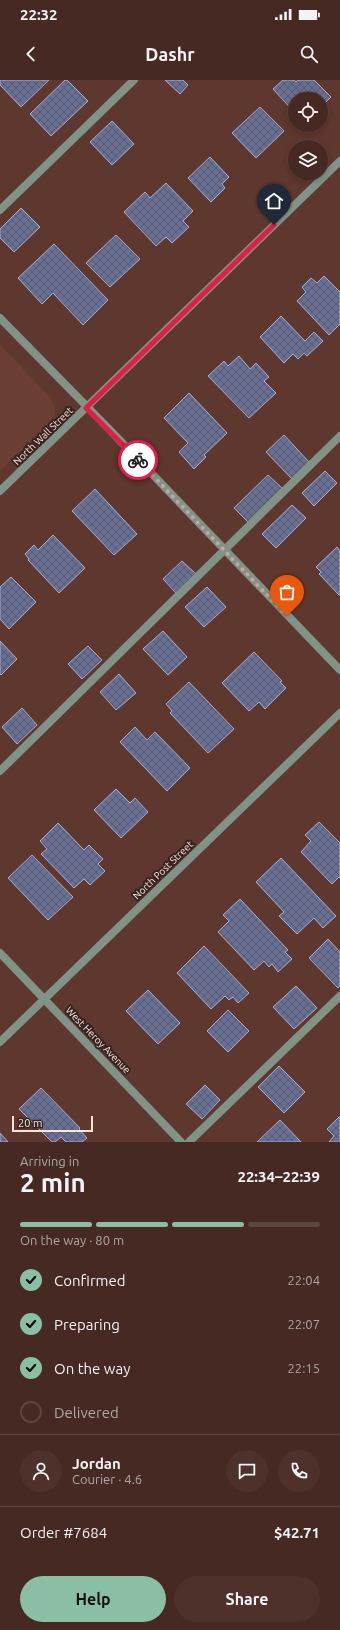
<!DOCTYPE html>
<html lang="en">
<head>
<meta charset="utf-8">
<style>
  body { margin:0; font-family:Ubuntu,sans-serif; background:#4d312a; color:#f1f3f6; height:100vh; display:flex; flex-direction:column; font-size:15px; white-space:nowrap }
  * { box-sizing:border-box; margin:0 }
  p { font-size:13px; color:#b0a6a5 }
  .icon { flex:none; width:22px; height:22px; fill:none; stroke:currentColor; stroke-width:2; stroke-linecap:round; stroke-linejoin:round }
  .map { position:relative; height:1062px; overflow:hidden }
  .details { display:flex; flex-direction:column; background:#462922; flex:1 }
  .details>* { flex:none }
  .controls { position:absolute; left:288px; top:12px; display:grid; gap:8px }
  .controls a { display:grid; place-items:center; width:40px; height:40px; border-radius:50%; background:#462922; box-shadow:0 2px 6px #0003,0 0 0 1px #5e4540; font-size:20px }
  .scale { position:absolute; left:12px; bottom:10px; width:81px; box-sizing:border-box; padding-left:4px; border:2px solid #fce3dc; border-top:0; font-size:11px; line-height:14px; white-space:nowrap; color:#fce3dc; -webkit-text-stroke:3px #372420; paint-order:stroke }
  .pin { position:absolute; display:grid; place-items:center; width:34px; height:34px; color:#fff; margin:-41px -17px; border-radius:50% 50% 50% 0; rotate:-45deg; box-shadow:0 0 4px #0007 }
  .pin .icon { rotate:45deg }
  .courier { position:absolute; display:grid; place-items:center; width:40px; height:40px; margin:-20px; border:3px solid #e11d48; border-radius:50%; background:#fff; color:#222; box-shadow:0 1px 5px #0007 }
  .overview em { font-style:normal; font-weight:700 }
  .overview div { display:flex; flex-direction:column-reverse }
  .overview { display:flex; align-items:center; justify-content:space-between; height:68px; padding:0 20px }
  h1 { font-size:26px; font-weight:700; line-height:30px }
  .bar { display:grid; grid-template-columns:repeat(4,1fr); gap:6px 4px; align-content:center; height:48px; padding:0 20px }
  .bar i { height:5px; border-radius:3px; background:#5e4540 }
  .bar .current { background:#8abfa5 }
  .bar p { grid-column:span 4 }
  .line { display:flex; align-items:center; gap:10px; padding:0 20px; border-top:1px solid #5e4540 }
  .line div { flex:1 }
  .round { display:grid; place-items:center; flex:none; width:42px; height:42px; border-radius:21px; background:#4d312a }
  ol { padding:0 20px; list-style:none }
  li { display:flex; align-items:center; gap:12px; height:44px }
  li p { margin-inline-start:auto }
  li .icon { padding:4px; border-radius:50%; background:#8abfa5; color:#111; stroke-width:4 }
  li:last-child { color:#b0a6a5 }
  li i { width:22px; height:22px; border:2px solid #5e4540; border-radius:50% }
  .primary-button { display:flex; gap:8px; margin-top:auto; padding:8px 20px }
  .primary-button a { flex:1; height:46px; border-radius:24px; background:#8abfa5; color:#111; font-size:16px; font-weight:700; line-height:46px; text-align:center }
  .primary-button a+a { background:#4d312a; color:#f1f3f6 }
  .status { display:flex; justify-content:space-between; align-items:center; height:28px; padding:0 20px; background:#462922; direction:ltr }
  .status svg { height:11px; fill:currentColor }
  header { display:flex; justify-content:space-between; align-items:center; height:52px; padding:0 20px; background:#462922; font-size:18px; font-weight:700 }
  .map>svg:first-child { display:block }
  .built { fill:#6c3d32 }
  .building { fill:url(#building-cross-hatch); stroke:#a6afd7 }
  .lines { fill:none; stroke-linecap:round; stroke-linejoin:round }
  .service { stroke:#819286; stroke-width:8 }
  .minor { stroke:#819286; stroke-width:8 }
  .tertiary { stroke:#819286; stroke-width:8 }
  .done { stroke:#c5a79f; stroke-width:4; stroke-dasharray:0 7.2 }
  .route { stroke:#e11d48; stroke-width:5 }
  .labels { text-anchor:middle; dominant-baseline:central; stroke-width:4; stroke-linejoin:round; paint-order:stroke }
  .street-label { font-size:10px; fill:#fce3dc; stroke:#372420 }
</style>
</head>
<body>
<div class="status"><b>22:32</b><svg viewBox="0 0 49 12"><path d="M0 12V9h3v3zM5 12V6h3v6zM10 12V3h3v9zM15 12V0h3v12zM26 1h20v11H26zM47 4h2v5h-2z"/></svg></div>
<header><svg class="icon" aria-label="back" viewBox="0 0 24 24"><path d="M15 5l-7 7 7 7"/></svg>Dashr<svg class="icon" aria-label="search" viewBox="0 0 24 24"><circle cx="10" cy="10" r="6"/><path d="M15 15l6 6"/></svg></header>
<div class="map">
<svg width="340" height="1062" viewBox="0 0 340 1062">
  <defs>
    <pattern id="building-cross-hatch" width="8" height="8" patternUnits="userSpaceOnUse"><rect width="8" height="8" fill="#676f94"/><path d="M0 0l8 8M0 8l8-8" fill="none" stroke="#5a5a6b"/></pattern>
  </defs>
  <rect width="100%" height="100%" fill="#5e372e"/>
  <path class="built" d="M0,265l50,52 5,9v9l-6,9 -49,47z"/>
  <path class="building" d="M0,0h49l-28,27 -21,-22z
    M65,0h2l21,21 -37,35 -21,-22z
    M165,0h18l5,5 -8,9z
    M283,0h11l2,2 2,-2h16l17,17 -7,7 -3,-2v-3h-26v14l-22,-24z
    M260,27l24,24 -28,27 -24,-25z
    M112,41l22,23 -22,21 -22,-23z
    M210,77l19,20 -7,7 3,4 -14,14 -23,-24z
    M166,103l27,28 -10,10 6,6 -17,16 -6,-6 -10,9 -32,-34 21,-20 5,6z
    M21,128l19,19 -26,25 -14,-14v-9z
    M116,155l24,24 -30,28 -24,-24z
    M54,164l54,56 -25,25 -30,-32 -11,11 -24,-26z
    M324,196l16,16v32l-11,11 -32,-34 9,-9 -4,-5 9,-9 6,5z
    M281,236l24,25 9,-9 9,9 -16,15 -3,-3 -6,6 -5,-5 -9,9 -24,-26z
    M239,276l11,13 6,-6 13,14 -5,4 12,12 -27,25 -41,-42 16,-15 4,5z
    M189,313l38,40 -23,22 2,2 -12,12 -15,-17 9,-9 -24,-25z
    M284,355l25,27 -17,17 -26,-27z
    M325,391l12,12 -23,23 -12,-13z
    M268,395l14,13 -34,34 -14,-14z
    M95,409l42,45 -23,21 -42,-44z
    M292,425l14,13 -30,30 -14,-14z
    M53,455l32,33 -26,25 -31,-33 1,-1 -4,-5 9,-9 4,5z
    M337,467l3,4v45l-21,-22 2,-2 -5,-5z
    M182,481l14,13 -20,19 -13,-14z
    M11,497l25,25 -27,27 -9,-10v-32z
    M207,507l19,20 -22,20 -19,-20z
    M163,551l24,26 -19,18 -25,-26z
    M0,561l17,18 -16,16 -1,-1z
    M88,566l14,14 -20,19 -14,-15z
    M254,572l28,29 -2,1 6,6 -21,21 -6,-7 -10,9 -27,-28z
    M119,594l17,19 -20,17 -16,-18z
    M189,602l45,47 -26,24 -38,-40 2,-2 -6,-7z
    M22,628l15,17 -20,19 -15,-17z
    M135,647l12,13 8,-8 35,36 -23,23 -47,-49z
    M116,709l14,14 5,-5 13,14 -27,26 -27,-28z
    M319,742l21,21v35l-1,-1 -7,7 -31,-32 10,-11 -6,-6z
    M58,743l26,27 5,-5 14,14 -5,5 7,7 -15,14 -6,-6 -10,9 -33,-34 6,-5 -7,-8z
    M32,775l41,42 -25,23 -40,-42z
    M281,778l55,58 -13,12 -9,-10 -17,16 -18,-18 5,-4 -28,-30z
    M240,819l48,51 -3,2 7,7 -14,13 -6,-8 -3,3 -5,-6 -10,9 -36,-38 11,-11 -6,-6z
    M328,859l12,13v34l-2,2 -29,-30z
    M204,866l45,47 -11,10 -5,-6 -4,3 -4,-4 -14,13 -34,-36z
    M296,906l21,22 -23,21 -21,-22z
    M148,910l32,33 -22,21 -32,-33z
    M228,930l21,21 -21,21 -21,-21z
    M279,986l26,26 -21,21 -26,-26z
    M205,1005l15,15 -18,19 -16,-15z
    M41,1008l39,40 -1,1 8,9 -5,4h-16l-5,-5 -6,5h-3l-33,-33z
    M340,1036v26h-11l5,-6 -7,-7z
    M280,1040l21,22h-44z
    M0,1053l8,9h-8z"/>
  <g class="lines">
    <path class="service" d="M0,130l134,-130
      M0,691l340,-335
      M189,1062l151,-146"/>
    <path class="minor" d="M0,238l109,111 231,241
      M0,873l181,189
      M0,962l340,-329"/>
    <path class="tertiary" d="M0,411l340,-330"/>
  </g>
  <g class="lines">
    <path class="done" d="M138,380l149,156"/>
    <path class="route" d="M138,380l-52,-52 188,-183"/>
  </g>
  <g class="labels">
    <g class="street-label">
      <text transform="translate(43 356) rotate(-44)">North Wall Street</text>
      <text transform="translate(163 790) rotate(-44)">North Post Street</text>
      <text transform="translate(98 960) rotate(46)">West Heroy Avenue</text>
    </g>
  </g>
</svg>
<div class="controls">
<a><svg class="icon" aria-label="locate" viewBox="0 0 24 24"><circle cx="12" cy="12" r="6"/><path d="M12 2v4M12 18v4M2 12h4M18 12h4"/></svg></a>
<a><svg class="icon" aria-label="layers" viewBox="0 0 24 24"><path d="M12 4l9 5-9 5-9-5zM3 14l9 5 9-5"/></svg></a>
</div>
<div class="scale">20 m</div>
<div class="pin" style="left:287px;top:536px;background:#ea580c"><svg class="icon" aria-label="bag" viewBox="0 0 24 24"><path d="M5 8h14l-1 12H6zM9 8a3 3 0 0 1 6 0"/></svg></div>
<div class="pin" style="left:274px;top:145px;background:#1f2937"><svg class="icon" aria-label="home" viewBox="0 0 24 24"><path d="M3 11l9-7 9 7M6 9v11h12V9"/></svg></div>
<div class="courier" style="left:138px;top:380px"><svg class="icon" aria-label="bike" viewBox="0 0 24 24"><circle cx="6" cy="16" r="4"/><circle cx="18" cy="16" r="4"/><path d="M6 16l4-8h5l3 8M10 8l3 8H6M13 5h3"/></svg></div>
</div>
<section class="details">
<div class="overview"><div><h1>2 min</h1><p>Arriving in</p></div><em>22:34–22:39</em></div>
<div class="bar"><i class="current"></i><i class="current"></i><i class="current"></i><i></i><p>On the way · 80 m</p></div>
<ol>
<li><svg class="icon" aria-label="check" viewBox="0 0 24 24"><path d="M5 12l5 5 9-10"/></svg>Confirmed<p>22:04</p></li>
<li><svg class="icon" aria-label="check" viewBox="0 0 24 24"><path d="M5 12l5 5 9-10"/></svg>Preparing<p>22:07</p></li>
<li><svg class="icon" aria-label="check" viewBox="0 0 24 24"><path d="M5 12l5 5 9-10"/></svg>On the way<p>22:15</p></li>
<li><i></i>Delivered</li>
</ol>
<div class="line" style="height:72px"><a class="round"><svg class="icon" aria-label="person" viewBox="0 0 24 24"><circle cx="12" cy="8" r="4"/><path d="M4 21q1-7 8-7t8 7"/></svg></a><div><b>Jordan</b><p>Courier · 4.6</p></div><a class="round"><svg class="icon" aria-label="chat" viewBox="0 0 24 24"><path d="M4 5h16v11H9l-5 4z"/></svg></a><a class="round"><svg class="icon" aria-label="phone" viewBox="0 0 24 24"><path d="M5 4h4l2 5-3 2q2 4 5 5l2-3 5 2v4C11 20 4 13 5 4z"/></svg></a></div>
<div class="line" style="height:52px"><div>Order #7684</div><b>$42.71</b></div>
<div class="primary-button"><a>Help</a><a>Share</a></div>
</section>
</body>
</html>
